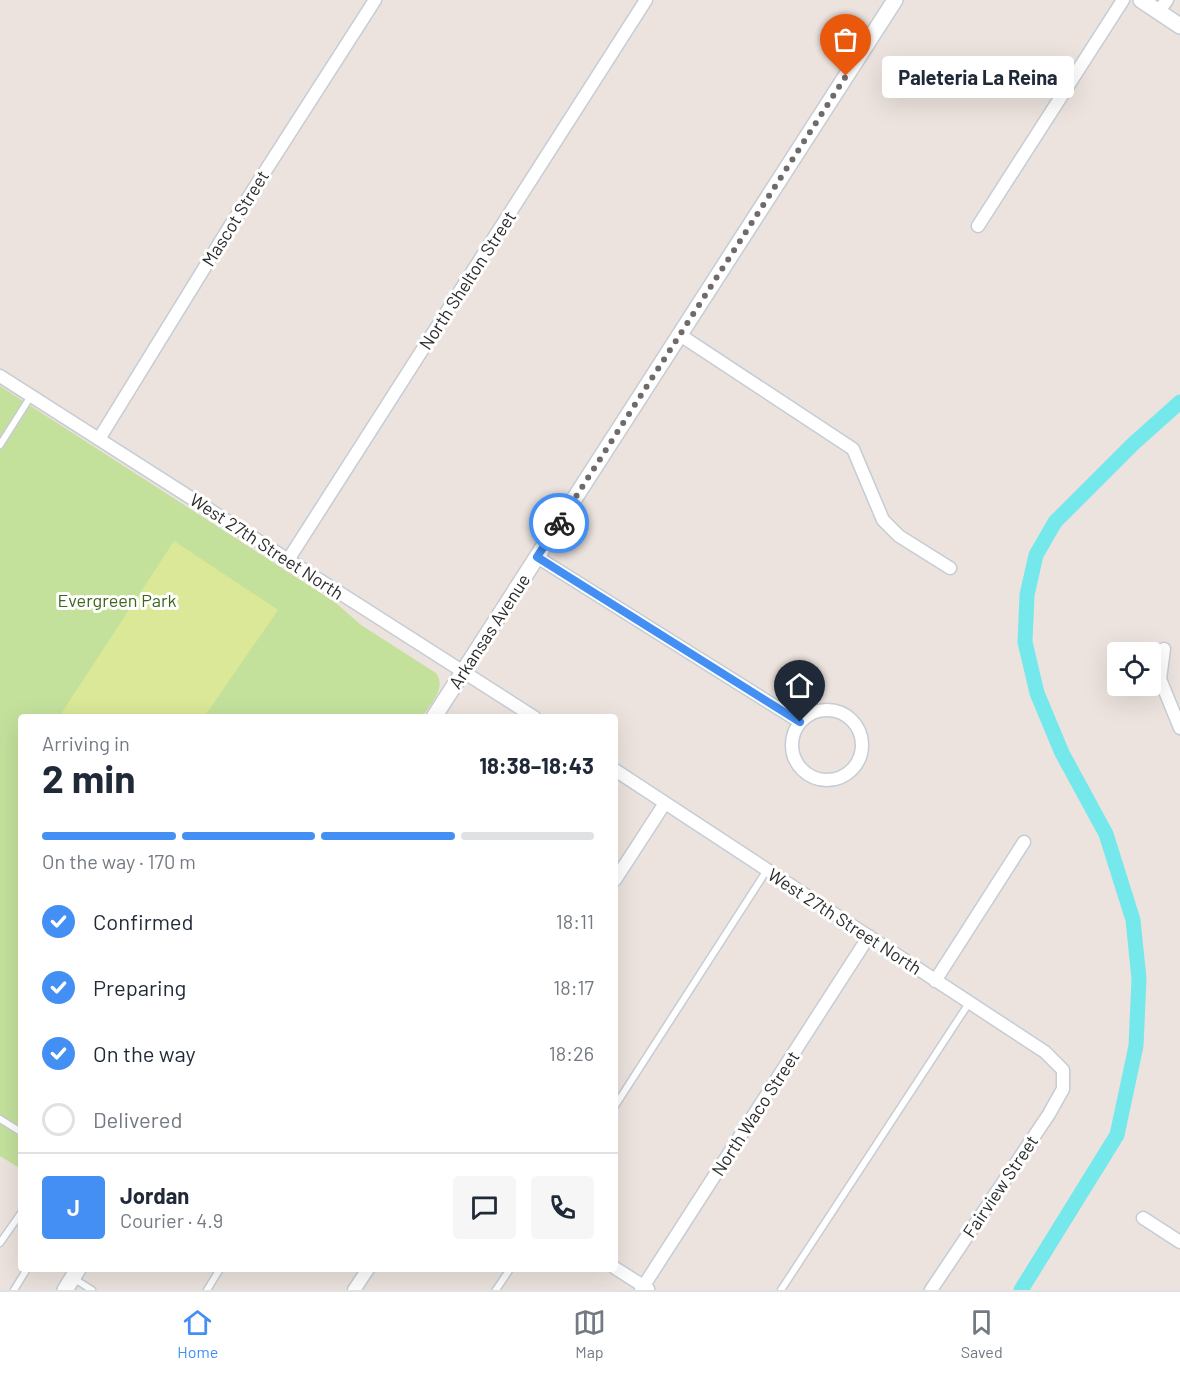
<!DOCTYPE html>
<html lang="en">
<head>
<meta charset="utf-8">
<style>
  body { margin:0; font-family:Barlow,sans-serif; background:#f6f6f7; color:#1f2937; height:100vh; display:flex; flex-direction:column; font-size:22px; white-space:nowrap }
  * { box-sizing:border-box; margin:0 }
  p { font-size:20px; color:#747a83 }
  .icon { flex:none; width:33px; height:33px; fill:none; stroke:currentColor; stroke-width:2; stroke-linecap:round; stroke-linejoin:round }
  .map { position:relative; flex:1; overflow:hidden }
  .sheet { position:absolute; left:18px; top:714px; width:600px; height:558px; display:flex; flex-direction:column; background:#fff; border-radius:6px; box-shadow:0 6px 24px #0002 }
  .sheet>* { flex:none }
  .tools { position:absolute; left:1107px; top:642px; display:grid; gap:12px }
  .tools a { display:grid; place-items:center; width:54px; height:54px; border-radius:6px; background:#fff; box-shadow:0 6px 24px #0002; font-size:30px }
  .pin { position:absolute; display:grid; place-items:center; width:51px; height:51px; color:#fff; margin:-62px -26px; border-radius:50% 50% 50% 0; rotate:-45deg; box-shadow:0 0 6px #0007 }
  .pin .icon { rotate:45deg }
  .courier { position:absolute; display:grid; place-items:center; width:60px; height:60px; margin:-30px; border:4px solid #438ff4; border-radius:50%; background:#fff; color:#222; box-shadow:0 2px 8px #0007 }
  .bubble { position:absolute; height:42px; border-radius:6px; background:#fff; box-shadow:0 6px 24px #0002; font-size:20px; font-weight:700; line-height:42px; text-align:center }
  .headline em { font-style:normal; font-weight:700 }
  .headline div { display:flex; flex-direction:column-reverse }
  .headline { display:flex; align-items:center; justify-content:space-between; height:102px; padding:0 24px }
  h1 { font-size:39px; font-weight:700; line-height:45px }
  .bar { display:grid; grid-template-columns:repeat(4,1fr); gap:9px 6px; align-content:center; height:72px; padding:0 24px }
  .bar i { height:8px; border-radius:4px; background:#e0e1e3 }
  .bar .selected { background:#438ff4 }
  .bar p { grid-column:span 4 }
  .line { display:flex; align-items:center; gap:15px; padding:0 24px; border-top:2px solid #e0e1e3 }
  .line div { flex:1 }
  .round { display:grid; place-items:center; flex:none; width:63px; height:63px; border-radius:6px; background:#f6f6f7 }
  ol { padding:0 24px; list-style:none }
  li { display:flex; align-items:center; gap:18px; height:66px }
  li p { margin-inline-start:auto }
  li .icon { padding:6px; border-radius:50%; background:#438ff4; color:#fff; stroke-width:4 }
  li:last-child { color:#747a83 }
  li i { width:33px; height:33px; border:3px solid #e0e1e3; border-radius:50% }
  .dock { display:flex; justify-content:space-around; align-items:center; height:84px; border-top:2px solid #e0e1e3; background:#fff; font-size:16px; color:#747a83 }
  .dock a { display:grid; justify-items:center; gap:3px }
  .dock .selected { color:#438ff4 }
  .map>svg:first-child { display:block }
  .green { fill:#c4e19c }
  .pitch { fill:#dae898 }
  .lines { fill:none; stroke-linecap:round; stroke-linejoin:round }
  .canal { stroke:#75e8eb; stroke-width:15 }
  .service-casing { stroke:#c6ccd4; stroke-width:9 }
  .minor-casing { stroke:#c6ccd4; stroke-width:15 }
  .tertiary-casing { stroke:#c6ccd4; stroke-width:18 }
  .service { stroke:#fff; stroke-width:6 }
  .minor { stroke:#fff; stroke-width:12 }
  .tertiary { stroke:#fff; stroke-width:15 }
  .done { stroke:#6f6b6a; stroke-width:6; stroke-dasharray:0 10.8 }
  .route { stroke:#438ff4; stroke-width:8 }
  .labels { text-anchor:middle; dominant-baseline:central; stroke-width:6; stroke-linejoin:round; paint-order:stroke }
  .street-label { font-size:18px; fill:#2b2b2b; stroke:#fff }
  .park-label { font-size:18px; fill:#3e661d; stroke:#fff }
</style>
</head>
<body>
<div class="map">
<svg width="1180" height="1290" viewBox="0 0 1180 1290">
  <rect width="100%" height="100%" fill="#ece3de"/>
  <path class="green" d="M0,386l336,217 25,22 75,48c11,15 -5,30 -14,44h-401v452l-21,-13z"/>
  <path class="pitch" d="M174,541l104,69 -74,107h-145z"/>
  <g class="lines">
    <path class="canal" d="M1021,1290l96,-155 19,-89 3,-67 -6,-59 -27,-86 -44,-81 -25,-60 -12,-51 2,-47 9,-40 19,-33 78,-78 47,-42"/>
    <defs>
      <path id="service" d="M0,445l31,-49
        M615,1106l152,-236
        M0,1119l21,13
        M0,1243l21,-30
        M73,1278l19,12
        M14,1290l13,-21
        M207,1290l13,-21
        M496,1290l14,-21
        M781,1290l188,-287"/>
      <path id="minor" d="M1159,11l8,-11
        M978,226l145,-226
        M680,335l173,114 30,71 16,16 51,32
        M0,376l534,341
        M99,439l133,-216 143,-223
        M537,557l263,165
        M288,560l358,-560
        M1164,649l-4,30 20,49
        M792 745a35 35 0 1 1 70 0a35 35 0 1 1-70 0Z
        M615,770l430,282 18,18v19l-14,25 -118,176
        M615,880l50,-77
        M935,981l89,-139
        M1143,1218l37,24
        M615,1268l33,21
        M354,1290l14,-21
        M641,1290l228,-354"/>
      <path id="tertiary" d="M1141,0l39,26
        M434,717l461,-717
        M65,1290l13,-21"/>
    </defs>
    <use href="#service" class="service-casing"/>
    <use href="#minor" class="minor-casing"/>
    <use href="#tertiary" class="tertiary-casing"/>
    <use href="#service" class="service"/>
    <use href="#minor" class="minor"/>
    <use href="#tertiary" class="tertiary"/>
  </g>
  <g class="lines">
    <path class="done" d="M559,523l287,-447"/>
    <path class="route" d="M559,523l-22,34 263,165"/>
  </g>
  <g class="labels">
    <g class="street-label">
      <text transform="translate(235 218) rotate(-58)">Mascot Street</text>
      <text transform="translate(467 280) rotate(-57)">North Shelton Street</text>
      <text transform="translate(267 546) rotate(33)">West 27th Street North</text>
      <text transform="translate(489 631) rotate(-57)">Arkansas Avenue</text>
      <text transform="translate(845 921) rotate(33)">West 27th Street North</text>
      <text transform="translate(755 1113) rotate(-57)">North Waco Street</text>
      <text transform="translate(1000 1186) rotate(-56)">Fairview Street</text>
    </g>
    <g class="park-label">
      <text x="117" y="600">Evergreen Park</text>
    </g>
  </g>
</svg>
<div class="tools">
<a><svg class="icon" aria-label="locate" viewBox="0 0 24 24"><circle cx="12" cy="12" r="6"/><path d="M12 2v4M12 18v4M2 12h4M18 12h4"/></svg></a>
</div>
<div class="pin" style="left:846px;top:76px;background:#ea580c"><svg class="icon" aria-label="bag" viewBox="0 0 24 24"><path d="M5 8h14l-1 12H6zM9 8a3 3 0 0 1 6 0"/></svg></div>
<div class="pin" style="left:800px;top:722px;background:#1f2937"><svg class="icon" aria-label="home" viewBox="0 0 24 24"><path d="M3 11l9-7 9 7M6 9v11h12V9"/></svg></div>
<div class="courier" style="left:559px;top:523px"><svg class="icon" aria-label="bike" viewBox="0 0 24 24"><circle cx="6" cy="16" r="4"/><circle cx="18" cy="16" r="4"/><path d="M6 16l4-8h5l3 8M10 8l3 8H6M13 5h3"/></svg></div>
<div class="bubble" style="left:882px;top:56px;width:192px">Paleteria La Reina</div>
<section class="sheet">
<div class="headline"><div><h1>2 min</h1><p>Arriving in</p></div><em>18:38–18:43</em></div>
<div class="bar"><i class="selected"></i><i class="selected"></i><i class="selected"></i><i></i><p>On the way · 170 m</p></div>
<ol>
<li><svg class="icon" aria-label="check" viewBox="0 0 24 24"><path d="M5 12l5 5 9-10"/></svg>Confirmed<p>18:11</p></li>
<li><svg class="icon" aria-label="check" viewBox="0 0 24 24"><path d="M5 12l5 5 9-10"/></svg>Preparing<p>18:17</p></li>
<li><svg class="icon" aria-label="check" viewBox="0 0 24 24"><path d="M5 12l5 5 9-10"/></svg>On the way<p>18:26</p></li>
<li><i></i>Delivered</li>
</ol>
<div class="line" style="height:108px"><b class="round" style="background:#438ff4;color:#fff">J</b><div><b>Jordan</b><p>Courier · 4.9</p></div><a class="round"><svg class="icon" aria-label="chat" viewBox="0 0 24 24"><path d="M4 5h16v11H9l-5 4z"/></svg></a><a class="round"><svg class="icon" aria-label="phone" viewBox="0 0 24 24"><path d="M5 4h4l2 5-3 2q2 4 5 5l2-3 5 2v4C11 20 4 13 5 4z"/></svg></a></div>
</section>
</div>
<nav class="dock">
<a class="selected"><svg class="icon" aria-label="home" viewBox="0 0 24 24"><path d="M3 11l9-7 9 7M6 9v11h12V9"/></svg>Home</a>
<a><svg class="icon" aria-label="map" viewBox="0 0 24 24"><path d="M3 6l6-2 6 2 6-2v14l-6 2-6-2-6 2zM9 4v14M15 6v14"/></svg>Map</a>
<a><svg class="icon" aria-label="saved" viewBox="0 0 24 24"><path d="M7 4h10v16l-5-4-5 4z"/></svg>Saved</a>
</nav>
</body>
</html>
